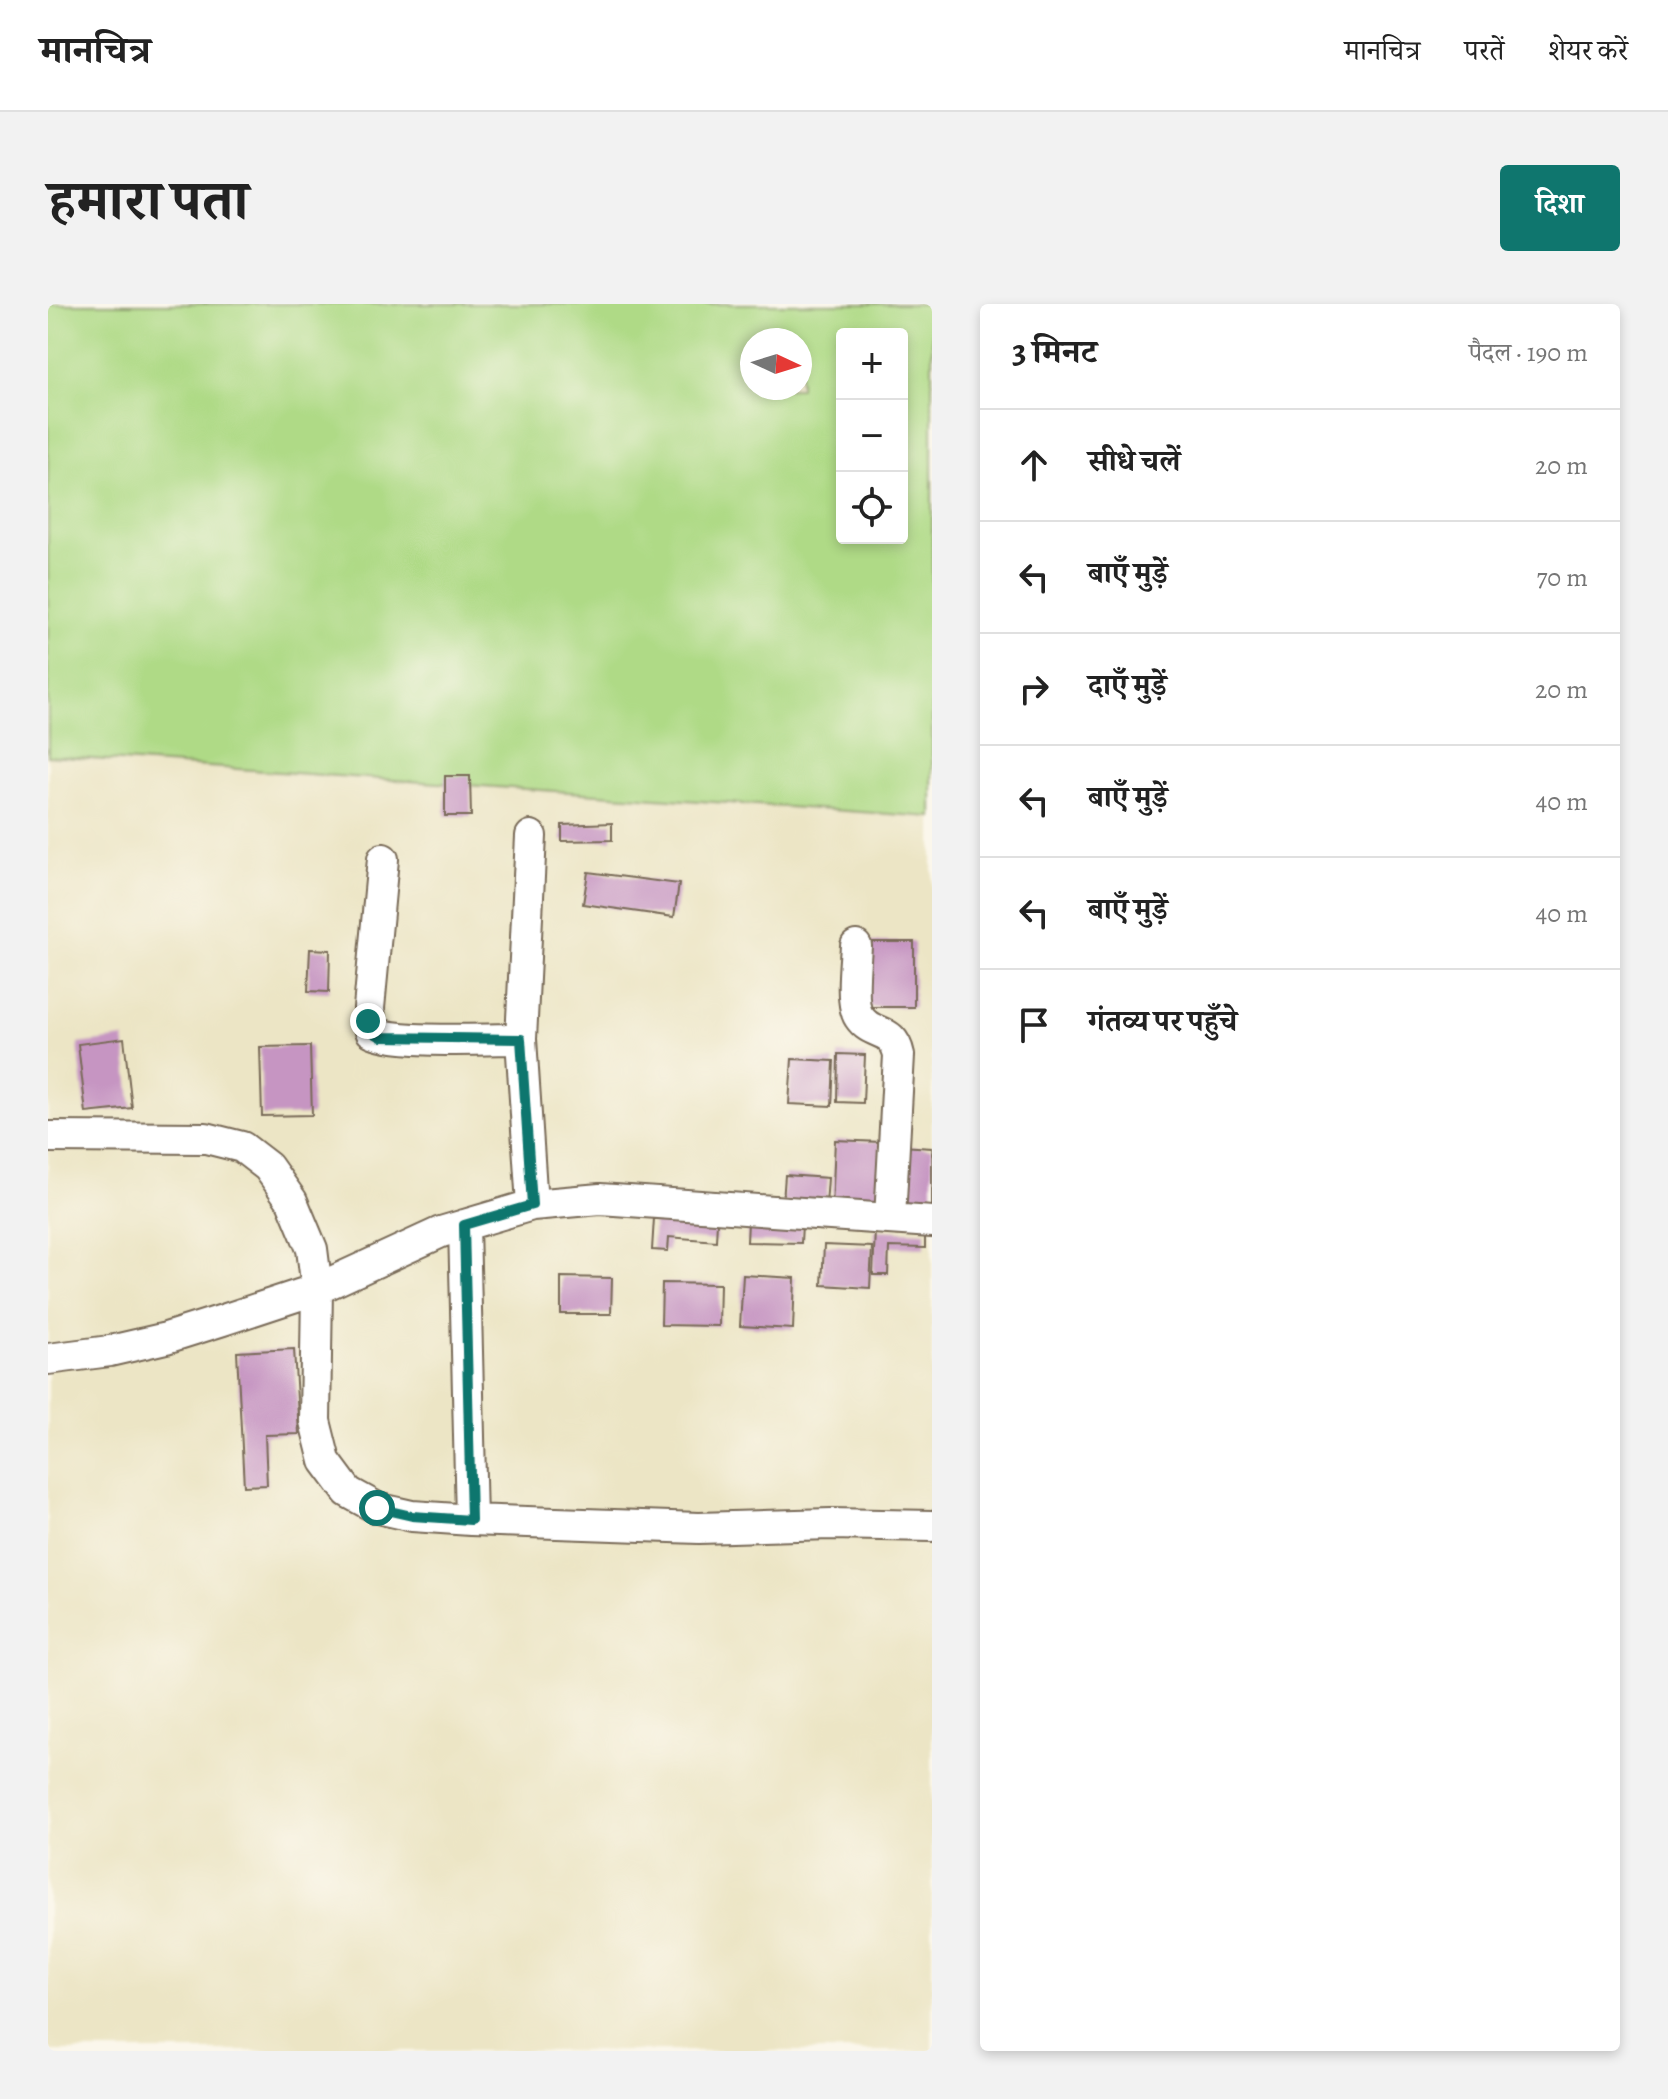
<!DOCTYPE html>
<html lang="hi">
<head>
<meta charset="utf-8">
<style>
  :root { --surface:#fff; --page:#f2f2f2; --text:#222; --muted:#767676; --line:#e0e0e0; --accent:#0f766e }
  body { margin:0; font-family:Alegreya,"Noto Serif Devanagari",serif; background:var(--page); color:var(--text) }
  .controls { position:absolute; right:24px; top:24px; display:grid; overflow:hidden; border-radius:8px; box-shadow:0 4px 12px #0003 }
  .controls button { width:72px; height:72px; display:grid; place-items:center; padding:0; border:0; border-bottom:2px solid var(--line); background:var(--surface); color:var(--text); font:40px sans-serif }
  .compass { position:absolute; left:692px; top:24px; width:72px; height:72px; border-radius:50%; background:var(--surface); box-shadow:0 4px 12px #0003; rotate:94deg }
  .stop { position:absolute; width:24px; height:24px; margin:-18px; border:6px solid #0f766e; border-radius:50%; background:#fff }
  .stop.end { background:#0f766e; border-color:#fff; box-shadow:0 2px 8px #0008 }
  .list { margin:0; padding:0; list-style:none }
  h2 { display:flex; justify-content:space-between; align-items:center; height:104px; margin:0; padding:0 32px; font-size:34px }
  h2 small { font-size:26px; font-weight:400; color:var(--muted) }
  .list li { display:grid; grid-template-columns:52px 1fr auto; gap:24px; align-items:center; box-sizing:border-box; height:112px; padding:0 32px; border-top:2px solid var(--line) }
  .list b { display:block; font-size:30px; white-space:nowrap }
  .list em { font-size:26px; font-style:normal; color:var(--muted) }
  .icon { flex:none; width:44px; height:44px; fill:none; stroke:currentColor; stroke-width:2; stroke-linecap:round; stroke-linejoin:round }
  .map { position:relative; flex:none; width:884px; height:1747px; overflow:hidden; border-radius:8px }
  header { display:flex; align-items:center; gap:48px; box-sizing:border-box; height:112px; padding:0 40px; background:var(--surface); border-bottom:2px solid var(--line) }
  header strong { font-size:38px }
  nav { display:flex; gap:44px; margin-inline-start:auto; font-size:28px }
  .intro { display:flex; align-items:center; justify-content:space-between; box-sizing:border-box; height:192px; padding:0 48px }
  h1 { margin:0; font-size:56px }
  .button { padding:20px 36px; border-radius:8px; background:var(--accent); color:#fff; font-size:28px; font-weight:700 }
  main { display:flex; gap:48px; padding:0 48px }
  aside { flex:1; background:var(--surface); border-radius:8px; box-shadow:0 4px 12px #0003 }
  .map>svg:first-child { display:block }
  .green { fill:#afda86; stroke:#758252; stroke-width:2; fill-rule:evenodd }
  .building { fill:#c695c2 }
  .lines { fill:none; stroke-linecap:round; stroke-linejoin:round }
  .minor-casing { stroke:#796b58; stroke-width:34 }
  .minor { stroke:#fff; stroke-width:30 }
  .route { stroke:#0f766e; stroke-width:10 }
</style>
</head>
<body>
<header>
<strong>मानचित्र</strong>
<nav><a>मानचित्र</a><a>परतें</a><a>शेयर करें</a></nav>
</header>
<div class="intro"><h1>हमारा पता</h1><a class="button">दिशा</a></div>
<main>
<div class="map">
<svg width="884" height="1747" viewBox="0 0 884 1747">
  <rect width="100%" height="100%" fill="#fbf7ec"/>
  <filter id="ink" filterUnits="userSpaceOnUse"><feTurbulence type="fractalNoise" baseFrequency=".0125" numOctaves="2"/><feDisplacementMap in="SourceGraphic" scale="16" xChannelSelector="R" yChannelSelector="G"/><feConvolveMatrix kernelMatrix="1 2 1 2 8 2 1 2 1" color-interpolation-filters="sRGB"/></filter>
  <filter id="wash" filterUnits="userSpaceOnUse"><feTurbulence type="fractalNoise" baseFrequency=".006" numOctaves="4" result="noise"/><feDisplacementMap in="SourceGraphic" scale="32" xChannelSelector="R" yChannelSelector="G"/><feGaussianBlur stdDeviation="1.8" result="paint"/><feColorMatrix in="noise" values="0 0 0 0 0 0 0 0 0 0 0 0 0 0 0 0 0 1.4 0 .05"/><feComposite in="paint" operator="in"/></filter>
  <g filter="url(#wash)">
    <rect width="100%" height="100%" fill="#ece5c5"/>
    <path class="green" d="M0,0H884V513L0,452ZM794,30H854V234H794ZM704,36H752V84H704Z"/>
    <g id="blocks">
      <path class="building" d="M397,472H422L423,512H397Z
        M564,519V536L514,537V521Z
        M540,568L631,580L626,613L535,600Z
        M812,638H866V703H812Z
        M262,645L282,646L281,688L260,687Z
        M76,734L84,804L38,809L30,740Z
        M262,742L264,811L214,812L212,743Z
        M790,750L817,751L815,799L789,798Z
        M744,755L786,757L784,802L741,800Z
        M787,836L833,838L830,908L784,906Z
        M853,842L884,844V907L848,905Z
        M737,871L780,874L778,901L735,898Z
        M606,914L669,918L668,937L621,933L620,947L604,946Z
        M700,918L754,920L753,939L699,938Z
        M827,926L877,928V944L841,943L840,971H825Z
        M776,941L824,943L822,984L774,981Z
        M695,971L747,974L745,1025L692,1022Z
        M513,973L564,974L563,1010H513Z
        M614,979L672,980L671,1022L613,1021Z
        M246,1045L251,1130L217,1131L219,1181L196,1182L189,1048Z"/>
    </g>
  </g>
  <g filter="url(#ink)">
    <use href="#blocks" fill-opacity="0" stroke="#796b58" stroke-width="2"/>
    <g class="lines">
      <g class="minor-casing">
        <path id="minor" d="M483,532L473,735L484,901
          M335,555L321,704L323,727C344,740 443,735 473,735
          M808,642C807,659 802,700 811,713C824,733 845,722 851,751L842,914
          M0,833L158,834L194,843L220,863L244,897L264,945L269,985L267,1117L277,1157L300,1188L329,1204L364,1212L423,1216L651,1224L783,1220L884,1222
          M416,921L423,1216
          M0,1055L62,1047L118,1034L175,1016L269,985L393,928L484,901L552,895L884,918"/>
      </g>
      <use href="#minor" class="minor"/>
    </g>
  </g>
  <g class="lines" filter="url(#ink)">
    <path class="route" d="M320,717L323,727L333,733L473,735L484,901L416,921L423,1216L364,1212L329,1204"/>
  </g>
</svg>
<div class="controls">
<button>+</button>
<button>−</button>
<button><svg class="icon" aria-label="locate" viewBox="0 0 24 24"><circle cx="12" cy="12" r="6"/><path d="M12 2v4M12 18v4M2 12h4M18 12h4"/></svg></button>
</div>
<svg class="compass" viewBox="-18 -18 36 36"><path d="M0-13l5 13h-10z" fill="#e53935"/><path d="M0 13l5-13h-10z" fill="#767676"/></svg>
<div class="stop" style="left:329px;top:1204px"></div>
<div class="stop end" style="left:320px;top:717px"></div>
</div>
<aside>
<h2>3 मिनट<small>पैदल · 190 m</small></h2>
<ul class="list">
<li><svg class="icon" aria-label="ahead" viewBox="0 0 24 24"><path d="M12 20V5M6 11l6-6 6 6"/></svg><div><b>सीधे चलें</b></div><em>20 m</em></li>
<li><svg class="icon" aria-label="left" viewBox="0 0 24 24"><path d="M17 20v-9H6M10 6l-5 5 5 5"/></svg><div><b>बाएँ मुड़ें</b></div><em>70 m</em></li>
<li><svg class="icon" aria-label="right" viewBox="0 0 24 24"><path d="M7 20v-9h11M14 6l5 5-5 5"/></svg><div><b>दाएँ मुड़ें</b></div><em>20 m</em></li>
<li><svg class="icon" aria-label="left" viewBox="0 0 24 24"><path d="M17 20v-9H6M10 6l-5 5 5 5"/></svg><div><b>बाएँ मुड़ें</b></div><em>40 m</em></li>
<li><svg class="icon" aria-label="left" viewBox="0 0 24 24"><path d="M17 20v-9H6M10 6l-5 5 5 5"/></svg><div><b>बाएँ मुड़ें</b></div><em>40 m</em></li>
<li><svg class="icon" aria-label="arrive" viewBox="0 0 24 24"><path d="M6 21V4h12l-3 4 3 4H6"/></svg><div><b>गंतव्य पर पहुँचे</b></div></li>
</ul>
</aside>
</main>
</body>
</html>
